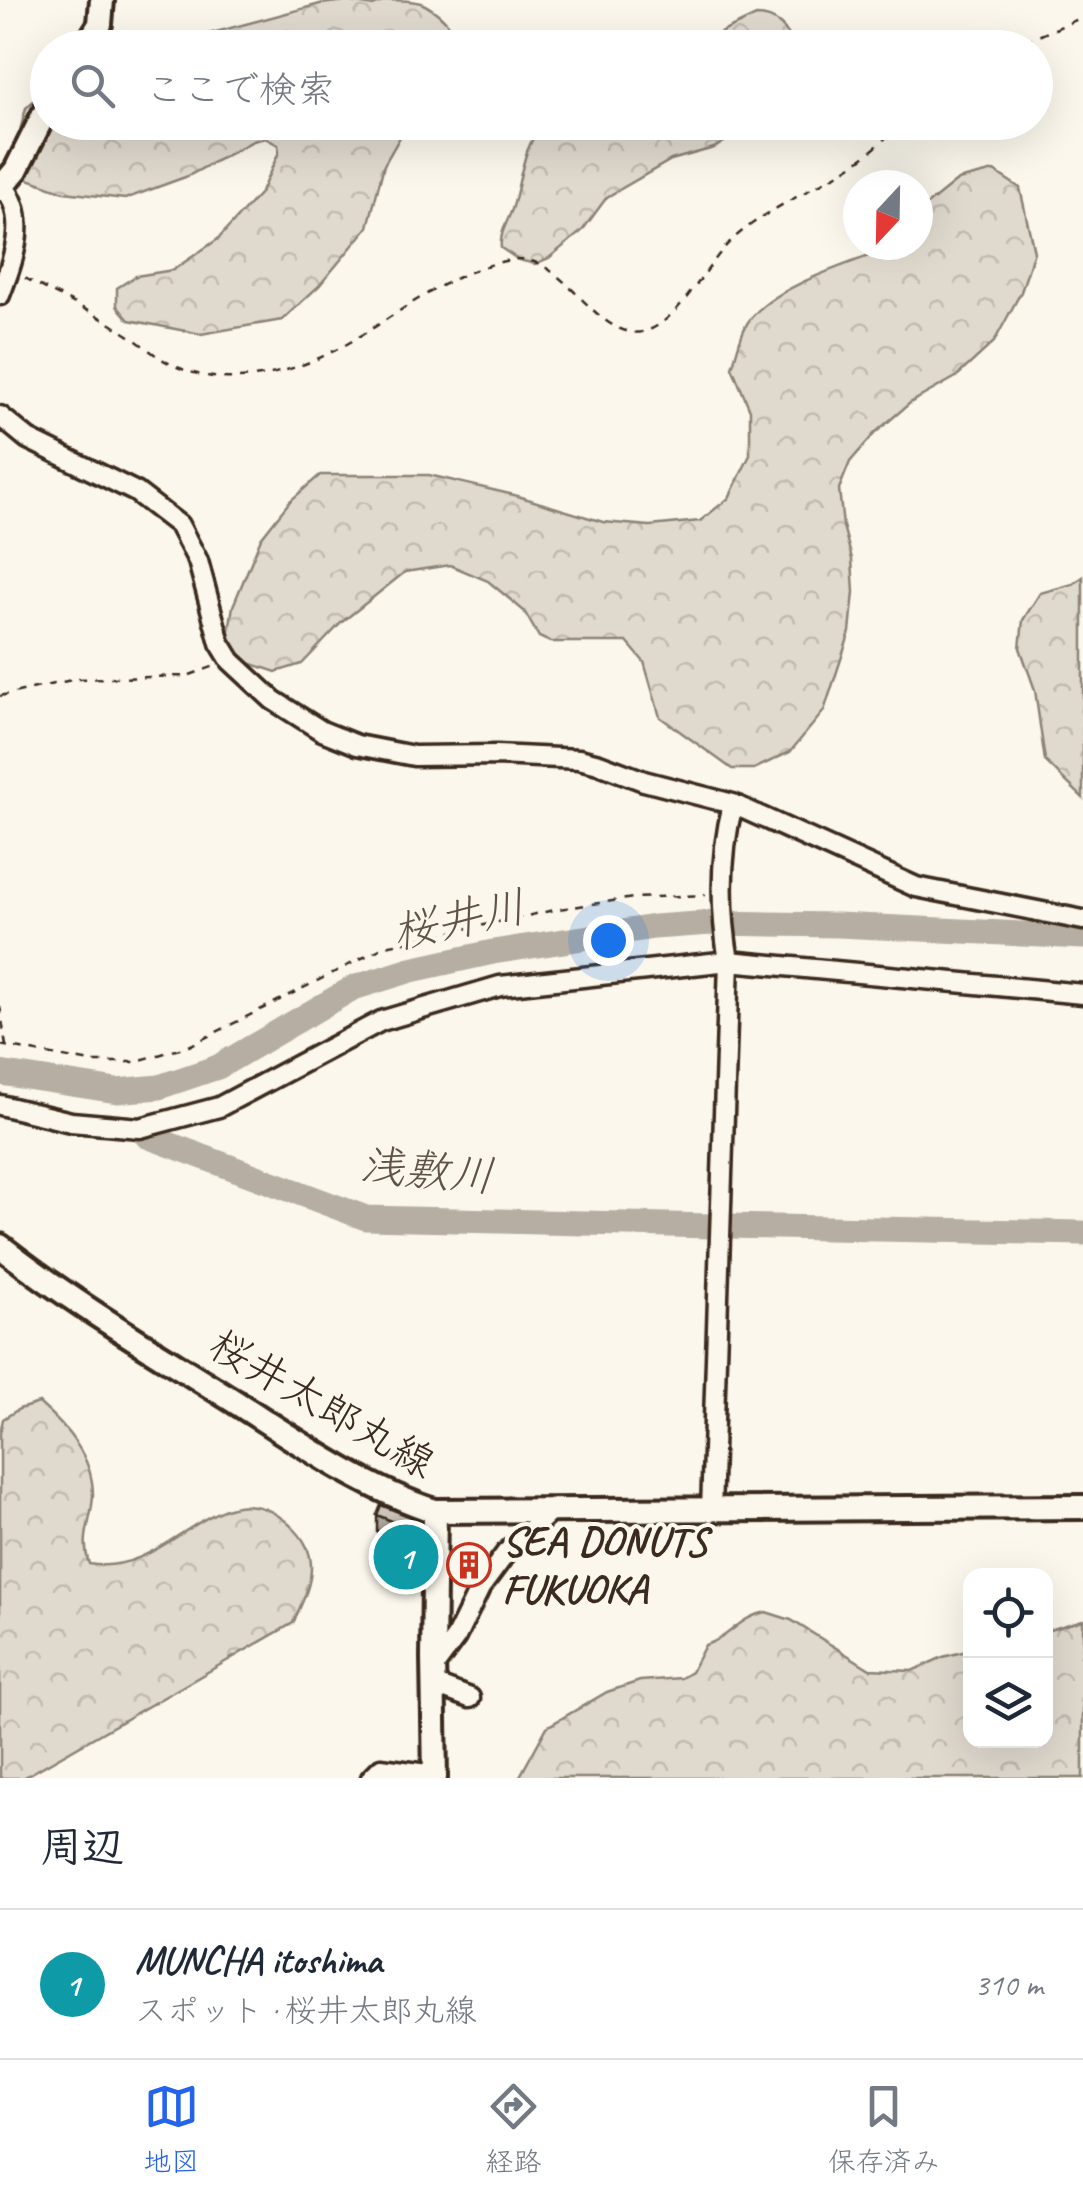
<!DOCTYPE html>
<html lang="ja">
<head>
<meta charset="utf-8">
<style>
  :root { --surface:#fff; --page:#f6f6f7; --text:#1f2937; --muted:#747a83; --line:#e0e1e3; --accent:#2563eb }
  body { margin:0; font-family:Caveat,"Klee One",sans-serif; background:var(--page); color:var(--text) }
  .controls { position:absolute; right:30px; bottom:30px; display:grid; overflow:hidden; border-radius:20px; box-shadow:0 10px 40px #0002 }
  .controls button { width:90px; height:90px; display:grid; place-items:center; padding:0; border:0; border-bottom:2px solid var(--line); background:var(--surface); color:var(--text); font:50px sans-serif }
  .compass { position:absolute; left:843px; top:170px; width:90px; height:90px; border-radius:50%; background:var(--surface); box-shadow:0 10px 40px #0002; rotate:202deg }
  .you { position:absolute; left:608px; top:940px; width:35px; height:35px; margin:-25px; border:8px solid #fff; border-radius:50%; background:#1a73e8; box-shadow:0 0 0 15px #1a73e833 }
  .badge { display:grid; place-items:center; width:65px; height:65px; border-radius:50%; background:var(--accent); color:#fff; font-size:32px; font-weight:700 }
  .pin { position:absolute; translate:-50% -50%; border:5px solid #fff; box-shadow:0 2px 10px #0006 }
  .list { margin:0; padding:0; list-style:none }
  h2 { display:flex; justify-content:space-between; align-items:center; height:130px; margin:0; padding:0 40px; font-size:42px }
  h2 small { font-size:32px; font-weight:400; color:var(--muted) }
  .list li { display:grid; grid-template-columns:65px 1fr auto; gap:30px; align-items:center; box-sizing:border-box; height:150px; padding:0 40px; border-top:2px solid var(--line) }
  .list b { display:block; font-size:38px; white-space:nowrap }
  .list p { margin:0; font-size:32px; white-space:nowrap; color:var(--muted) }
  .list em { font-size:32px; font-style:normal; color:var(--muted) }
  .icon { flex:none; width:55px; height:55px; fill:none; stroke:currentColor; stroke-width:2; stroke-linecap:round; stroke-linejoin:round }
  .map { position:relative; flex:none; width:1083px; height:1778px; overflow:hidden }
  .search { position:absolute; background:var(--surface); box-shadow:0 10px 40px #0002; left:30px; right:30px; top:30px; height:110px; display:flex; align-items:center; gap:25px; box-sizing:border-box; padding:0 35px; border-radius:55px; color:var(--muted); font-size:38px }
  .sheet { height:280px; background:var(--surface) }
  nav { display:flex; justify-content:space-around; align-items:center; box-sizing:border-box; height:140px; border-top:2px solid var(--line); background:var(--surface); font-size:28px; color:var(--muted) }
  nav a { display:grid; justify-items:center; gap:5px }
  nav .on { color:var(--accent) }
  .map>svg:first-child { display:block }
  .forest { fill:url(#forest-crowns); stroke:#8d8276; stroke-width:2.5 }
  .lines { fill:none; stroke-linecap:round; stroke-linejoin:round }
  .river { stroke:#b6aea2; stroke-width:25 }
  .street-casing { stroke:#3b2a1e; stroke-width:25 }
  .secondary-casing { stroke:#3b2a1e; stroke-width:30 }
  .path { stroke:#3b2a1e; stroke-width:2.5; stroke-dasharray:8 8; stroke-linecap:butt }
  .street { stroke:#fbf7ec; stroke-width:18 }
  .secondary { stroke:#fbf7ec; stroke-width:22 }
  .wall { fill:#afa99f; stroke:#3b2a1e; stroke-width:2.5 }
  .building { fill:#ccc4b9; stroke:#3b2a1e; stroke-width:2.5 }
  .labels { text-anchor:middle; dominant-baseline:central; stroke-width:8; stroke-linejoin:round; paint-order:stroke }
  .street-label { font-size:42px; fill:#3b2a1e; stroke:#fbf7ec }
  .poi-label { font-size:42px; font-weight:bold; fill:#3b2a1e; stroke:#fbf7ec; text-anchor:start }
  .water-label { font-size:45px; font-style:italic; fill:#605246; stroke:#fbf7ec }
</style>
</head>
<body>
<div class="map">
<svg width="1083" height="1778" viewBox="0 0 1083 1778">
  <defs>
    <pattern id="forest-crowns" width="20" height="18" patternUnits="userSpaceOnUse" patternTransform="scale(2.5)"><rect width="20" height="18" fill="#dfd9ce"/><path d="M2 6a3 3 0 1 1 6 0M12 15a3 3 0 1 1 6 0" fill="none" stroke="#c0bab0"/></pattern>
  </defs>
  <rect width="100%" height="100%" fill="#fbf7ec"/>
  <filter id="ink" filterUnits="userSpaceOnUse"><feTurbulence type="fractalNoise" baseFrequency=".01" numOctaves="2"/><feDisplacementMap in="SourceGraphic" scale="20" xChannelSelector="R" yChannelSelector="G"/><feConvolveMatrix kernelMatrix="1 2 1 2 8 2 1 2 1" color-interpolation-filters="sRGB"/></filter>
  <g filter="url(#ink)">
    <path class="forest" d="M387,0C398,0 411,0 421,3C437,10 459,31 460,47H160L320,4L347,1L373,6Z
      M756,16C778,16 786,29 796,47H697L709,38Z
      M47,88L48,122L408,123L384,165L368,227L319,286L282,320L201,334L129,320L117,306V288L136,276L173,270L218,239L261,192L279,152L278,145L265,138L253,141L188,176L125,199L64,192L28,179L19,165L17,142L26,108Z
      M545,122H755V123L714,148L671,160L607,197L582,231L549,258L535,264L519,260L501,248C499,231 510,219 514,203C522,174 523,145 545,122Z
      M994,171L1020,188L1034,252L1021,292L994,342L956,377L910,403L875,433L850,462L839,489L843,526L852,559L854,592L850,632L824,711L790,752L754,769H732L660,717L644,662L627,642H550L539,637L524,611L488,581L450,565L405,572L342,622L302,664L276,672L234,658L227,642L233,606L261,538L290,501L320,475H429L514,495L603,522L650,526L700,521L729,498L750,455V410L732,367C737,354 740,334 748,322C771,288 842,266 880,252L886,245H918V212L958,180Z
      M1083,577V798L1045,761L1035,690L1020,648L1023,620L1040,593L1073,584Z
      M39,1403C66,1427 93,1456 93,1495C92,1523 80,1535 89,1564C174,1579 222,1453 296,1531C324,1561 307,1592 293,1623L23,1778H0V1433L3,1419L19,1409Z
      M766,1612L791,1620L870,1669L912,1671L943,1657L970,1650V1740H1046V1631L1083,1620V1778H519L547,1727L607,1692L640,1681L681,1678L691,1672L705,1645C733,1636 737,1618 766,1612Z"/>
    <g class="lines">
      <path class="river" d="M0,1073L117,1091L159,1087L218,1067L353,988L411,970L493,952L654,927L711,923L838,925L1083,937
        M147,1136L366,1218L712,1226
        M726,1226L1083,1233"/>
      <g class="street-casing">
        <path id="street" d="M0,295C13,261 30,217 3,186
          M0,416L28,439L136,492L179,525L198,561L220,643L231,661L273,700L322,731L357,745L414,756L497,755L579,759L599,764L644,781L733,804L916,887L1083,920
          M0,1105L71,1122L140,1128L219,1107L381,1021L500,986L729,961L1083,994
          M711,1512L729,961C720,909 720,855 733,804
          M433,1668L456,1637L480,1588L506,1553L551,1511
          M433,1684L470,1698
          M371,1778L381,1768L435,1775"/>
      </g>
      <g class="secondary-casing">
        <path id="secondary" d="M85,48L100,24L102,0
          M0,189L16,170L48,106
          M0,1246C73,1303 151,1349 229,1398C294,1439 361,1487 435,1511L1083,1507
          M435,1778L433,1658L435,1511"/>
      </g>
      <path class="path" d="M1010,48L1083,17
        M25,278C58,296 94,312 125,333C140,342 153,355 169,363C231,396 307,370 362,335C408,306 456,270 510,260C558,250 587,324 630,332C671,340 705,264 732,240C782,194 858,178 899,122
        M0,696L76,679L187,676L215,666
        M0,1006L6,1046
        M0,1045L90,1062H133L187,1047L386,946L559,909L633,898L706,895"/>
      <use href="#street" class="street"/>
      <use href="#secondary" class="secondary"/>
    </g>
    <path class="wall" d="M377,1515L411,1517L417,1557V1574H400L394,1539L377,1532Z"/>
    <path class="building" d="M381,1505L411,1517L417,1557H400L394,1522L377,1515Z"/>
  </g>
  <defs>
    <g id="building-ring" transform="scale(2.25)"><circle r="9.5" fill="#fbf7ec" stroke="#c8321e" stroke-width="1.5"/><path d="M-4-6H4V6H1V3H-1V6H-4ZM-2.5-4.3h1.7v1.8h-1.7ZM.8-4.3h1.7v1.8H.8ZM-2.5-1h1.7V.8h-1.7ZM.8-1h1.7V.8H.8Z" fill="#c8321e"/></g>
  </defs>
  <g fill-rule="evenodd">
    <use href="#building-ring" x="469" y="1565"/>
  </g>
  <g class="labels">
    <g class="street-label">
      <text transform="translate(322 1404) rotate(30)">桜井太郎丸線</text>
    </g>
    <g class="poi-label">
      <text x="502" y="1541">SEA DONUTS<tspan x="502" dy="48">FUKUOKA</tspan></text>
    </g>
    <g class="water-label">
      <text transform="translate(459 920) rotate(-12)">桜井川</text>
      <text transform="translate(427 1171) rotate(5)">浅敷川</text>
    </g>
  </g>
</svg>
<div class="controls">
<button><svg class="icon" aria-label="locate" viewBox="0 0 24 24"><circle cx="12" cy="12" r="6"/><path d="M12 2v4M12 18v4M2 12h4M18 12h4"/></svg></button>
<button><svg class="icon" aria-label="layers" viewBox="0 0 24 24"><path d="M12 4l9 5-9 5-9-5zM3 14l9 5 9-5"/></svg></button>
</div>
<svg class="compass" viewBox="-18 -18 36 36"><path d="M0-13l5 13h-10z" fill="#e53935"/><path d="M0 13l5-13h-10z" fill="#747a83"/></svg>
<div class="you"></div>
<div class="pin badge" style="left:406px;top:1557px;background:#0f9aa8">1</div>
<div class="search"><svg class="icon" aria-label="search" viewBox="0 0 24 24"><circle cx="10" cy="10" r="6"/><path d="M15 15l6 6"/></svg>ここで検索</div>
</div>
<section class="sheet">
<h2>周辺<small></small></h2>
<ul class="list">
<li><span class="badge" style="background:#0f9aa8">1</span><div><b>MUNCHA itoshima</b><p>スポット · 桜井太郎丸線</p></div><em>310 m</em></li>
</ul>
</section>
<nav>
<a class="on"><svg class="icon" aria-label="map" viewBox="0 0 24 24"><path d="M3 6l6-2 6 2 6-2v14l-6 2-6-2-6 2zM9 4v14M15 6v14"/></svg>地図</a>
<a><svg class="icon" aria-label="directions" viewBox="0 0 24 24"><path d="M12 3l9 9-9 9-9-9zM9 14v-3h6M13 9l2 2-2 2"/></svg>経路</a>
<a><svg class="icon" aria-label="saved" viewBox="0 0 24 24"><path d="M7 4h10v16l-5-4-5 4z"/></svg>保存済み</a>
</nav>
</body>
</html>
